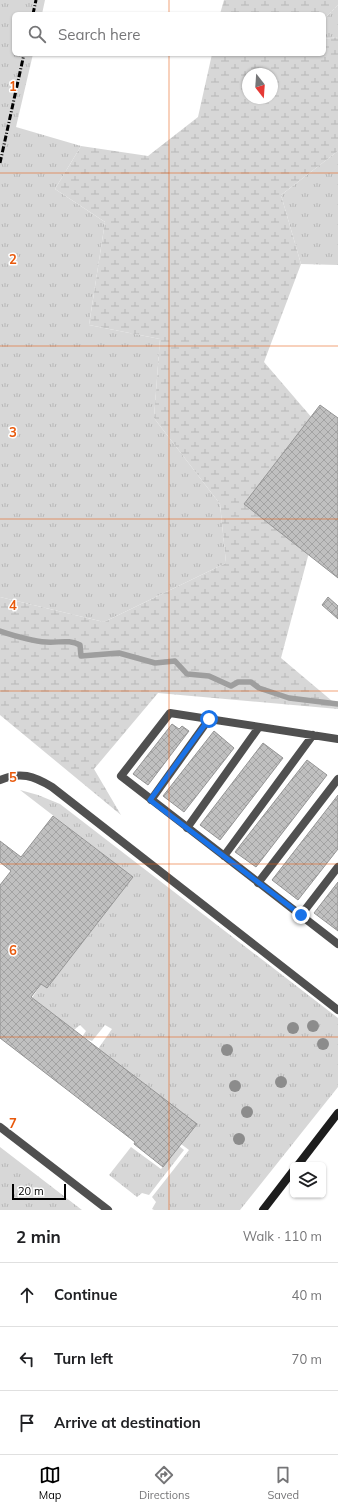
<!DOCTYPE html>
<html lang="en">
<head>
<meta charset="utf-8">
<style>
  :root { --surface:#fff; --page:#f2f2f2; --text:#202124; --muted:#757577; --line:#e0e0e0; --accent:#000 }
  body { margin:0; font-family:Mulish,sans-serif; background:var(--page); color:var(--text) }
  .controls { position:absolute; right:12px; bottom:12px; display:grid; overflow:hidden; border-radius:6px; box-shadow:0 1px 3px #0004 }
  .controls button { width:36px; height:36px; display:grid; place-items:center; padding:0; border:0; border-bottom:1px solid var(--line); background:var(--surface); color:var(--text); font:20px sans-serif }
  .compass { position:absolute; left:242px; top:68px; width:36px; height:36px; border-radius:50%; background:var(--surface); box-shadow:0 1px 3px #0004; rotate:163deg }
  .scale { position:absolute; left:12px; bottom:10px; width:54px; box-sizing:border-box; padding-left:4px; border:2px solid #000; border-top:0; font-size:11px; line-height:14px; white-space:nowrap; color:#000; -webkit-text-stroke:3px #fff; paint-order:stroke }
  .stop { position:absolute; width:12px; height:12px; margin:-9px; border:3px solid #1a73e8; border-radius:50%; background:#fff }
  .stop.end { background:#1a73e8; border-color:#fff; box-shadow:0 1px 4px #0008 }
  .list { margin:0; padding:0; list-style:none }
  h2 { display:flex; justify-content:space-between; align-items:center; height:52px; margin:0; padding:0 16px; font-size:17px }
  h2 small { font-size:13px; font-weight:400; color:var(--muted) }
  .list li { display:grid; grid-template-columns:26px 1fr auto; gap:12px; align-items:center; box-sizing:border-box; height:64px; padding:0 16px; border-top:1px solid var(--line) }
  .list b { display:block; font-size:15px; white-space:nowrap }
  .list em { font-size:13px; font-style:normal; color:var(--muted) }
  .icon { flex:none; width:22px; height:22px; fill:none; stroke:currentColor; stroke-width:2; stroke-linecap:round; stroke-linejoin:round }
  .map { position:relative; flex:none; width:338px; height:1210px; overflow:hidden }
  .search { position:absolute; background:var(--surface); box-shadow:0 1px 3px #0004; left:12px; right:12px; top:12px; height:44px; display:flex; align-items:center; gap:10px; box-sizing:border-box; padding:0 14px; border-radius:6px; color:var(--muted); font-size:15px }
  .sheet { height:244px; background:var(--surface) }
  nav { display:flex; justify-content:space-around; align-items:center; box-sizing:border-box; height:56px; border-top:1px solid var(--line); background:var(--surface); font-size:11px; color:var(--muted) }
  nav a { display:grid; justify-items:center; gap:2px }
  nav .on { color:var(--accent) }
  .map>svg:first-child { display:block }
  .grass { fill:url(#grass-tufts) }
  .wetland { fill:url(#wetland-marsh); fill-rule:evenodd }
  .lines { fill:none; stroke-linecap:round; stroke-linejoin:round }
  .stream { stroke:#9e9e9e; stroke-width:5.5 }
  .building { fill:url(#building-cross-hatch); stroke:#949494 }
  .lane { stroke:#505050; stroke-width:8 }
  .secondary { stroke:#1d1d1d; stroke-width:8 }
  .rail { stroke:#000; stroke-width:3; stroke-dasharray:6 2 1 2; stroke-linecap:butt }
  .tree { fill:#8c8c8c }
  .route { stroke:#1a73e8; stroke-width:5 }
  .grid { fill:none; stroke:#e8590c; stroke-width:1; stroke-opacity:0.55 }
  .grid-label { font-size:13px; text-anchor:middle; font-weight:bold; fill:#e8590c; stroke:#fff; stroke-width:3; stroke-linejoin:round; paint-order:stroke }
</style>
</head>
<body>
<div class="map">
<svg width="338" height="1210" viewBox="0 0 338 1210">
  <defs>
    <pattern id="grass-tufts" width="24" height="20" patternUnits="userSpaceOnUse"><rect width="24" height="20" fill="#d7d7d7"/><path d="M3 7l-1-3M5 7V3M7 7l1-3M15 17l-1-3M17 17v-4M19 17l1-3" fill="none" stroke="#b7b7b7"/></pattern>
    <pattern id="wetland-marsh" width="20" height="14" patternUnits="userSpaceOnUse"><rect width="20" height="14" fill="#d7d7d7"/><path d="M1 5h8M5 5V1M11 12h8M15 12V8" fill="none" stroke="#b7b7b7"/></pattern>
    <pattern id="building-cross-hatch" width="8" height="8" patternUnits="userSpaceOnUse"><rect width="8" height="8" fill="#c0c0c0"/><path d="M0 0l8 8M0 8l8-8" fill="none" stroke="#a3a3a3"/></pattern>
  </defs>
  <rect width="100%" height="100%" fill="#fff"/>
  <path class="grass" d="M0,0H45L42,14H14V54H33L16,127L81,146L55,189L105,222L89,325L160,339L154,418L220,504L226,563L104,622L0,597Z
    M338,5V37L324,39V19Z
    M338,151V265L301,264L281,195Z
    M20,790L38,795L60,804L338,1018V1087L240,1210H154L152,1209L156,1202L152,1197L189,1150L181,1144L196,1124L98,1049L112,1029L105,1025L92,1041L82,1037L86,1031L80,1025L74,1030L32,998L41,984L47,988L133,877Z
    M179,1146L184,1150L149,1195L142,1193L137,1197L109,1175L131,1147L161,1169Z
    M0,1147L82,1210H0Z"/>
  <path class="wetland" d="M224,0H338V5L324,19V14H220Z
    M338,37V151L281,195L301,264L264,362L337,447L281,658L338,706V709L158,693L94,769L121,815L0,715V597L104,622L226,563L220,504L154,418L160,339L89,325L105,222L55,189L81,146L148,156L198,117L212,54H324V39ZM248,74H272V98H248Z"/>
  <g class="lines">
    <path class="stream" d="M0,631C15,636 31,641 46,642C59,643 69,639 80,645L81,656L119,653L155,663L175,661L187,674L209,676L231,686L238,682H251L259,688L289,698L338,704"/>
  </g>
  <path class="building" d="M320,405L338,418V578L244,504Z
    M328,597L338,606V619L322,605Z
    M172,724L179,729L182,726L189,731L148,785L133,774Z
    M214,731L234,748L184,812L163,796Z
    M263,743L283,758L220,840L200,825Z
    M307,760L327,775L256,867L235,852Z
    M338,795V849L298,900L272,880Z
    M53,816L133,877L47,988L41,984L31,997L197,1124L163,1167L134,1144L135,1142L0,1038V885L11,871L0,862V841L21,857Z
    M338,882V931L314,913Z"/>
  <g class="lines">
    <path class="lane" d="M338,739L170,713L121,776L338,944
      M0,780C20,771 34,776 52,787L338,1010
      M151,800L209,719
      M187,828L259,727
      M224,856L313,735
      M258,883L338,779
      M301,915L338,867
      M0,1127L108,1210"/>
    <path class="secondary" d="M298,1165L338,1113
      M263,1210L293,1171"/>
    <path class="rail" d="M33,14L36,0
      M0,163L24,54"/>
  </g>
  <g class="tree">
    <circle cx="313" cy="1026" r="6"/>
    <circle cx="293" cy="1028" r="6"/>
    <circle cx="323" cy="1044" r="6"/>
    <circle cx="227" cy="1050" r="6"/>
    <circle cx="281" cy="1082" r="6"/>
    <circle cx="235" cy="1086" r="6"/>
    <circle cx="247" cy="1112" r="6"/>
    <circle cx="239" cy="1139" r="6"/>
  </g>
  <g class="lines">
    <path class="route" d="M209,719L150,800L301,915"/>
  </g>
  <path class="grid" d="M169,0V14M169,54V1210M0,173H338M0,346H338M0,519H338M0,691H338M0,864H338M0,1037H338"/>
  <g class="grid-label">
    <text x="13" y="91">1</text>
    <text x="13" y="264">2</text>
    <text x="13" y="437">3</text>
    <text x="13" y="610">4</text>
    <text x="13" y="782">5</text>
    <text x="13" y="955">6</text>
    <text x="13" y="1128">7</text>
  </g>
</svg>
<div class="controls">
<button><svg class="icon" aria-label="layers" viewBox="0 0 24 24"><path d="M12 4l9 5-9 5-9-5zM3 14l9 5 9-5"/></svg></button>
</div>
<svg class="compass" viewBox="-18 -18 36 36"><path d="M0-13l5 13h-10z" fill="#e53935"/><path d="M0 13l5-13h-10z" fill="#757577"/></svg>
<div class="scale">20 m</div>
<div class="stop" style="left:209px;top:719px"></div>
<div class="stop end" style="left:301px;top:915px"></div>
<div class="search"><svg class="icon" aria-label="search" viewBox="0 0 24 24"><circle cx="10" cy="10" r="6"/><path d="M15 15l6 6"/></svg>Search here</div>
</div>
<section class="sheet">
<h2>2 min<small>Walk · 110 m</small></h2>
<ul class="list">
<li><svg class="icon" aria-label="ahead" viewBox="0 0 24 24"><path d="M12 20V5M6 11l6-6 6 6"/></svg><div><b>Continue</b></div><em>40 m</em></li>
<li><svg class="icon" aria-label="left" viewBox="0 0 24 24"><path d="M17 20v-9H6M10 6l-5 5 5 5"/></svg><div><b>Turn left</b></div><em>70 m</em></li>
<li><svg class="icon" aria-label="arrive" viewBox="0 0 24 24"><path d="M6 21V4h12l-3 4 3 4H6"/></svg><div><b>Arrive at destination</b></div></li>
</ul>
</section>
<nav>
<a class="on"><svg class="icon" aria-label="map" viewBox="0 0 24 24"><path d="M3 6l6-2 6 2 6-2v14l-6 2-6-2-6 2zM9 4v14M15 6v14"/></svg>Map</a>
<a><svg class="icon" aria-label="directions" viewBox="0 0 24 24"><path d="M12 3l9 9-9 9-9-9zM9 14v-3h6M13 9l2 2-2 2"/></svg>Directions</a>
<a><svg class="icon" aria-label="saved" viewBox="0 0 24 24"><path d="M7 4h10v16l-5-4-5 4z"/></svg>Saved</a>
</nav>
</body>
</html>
